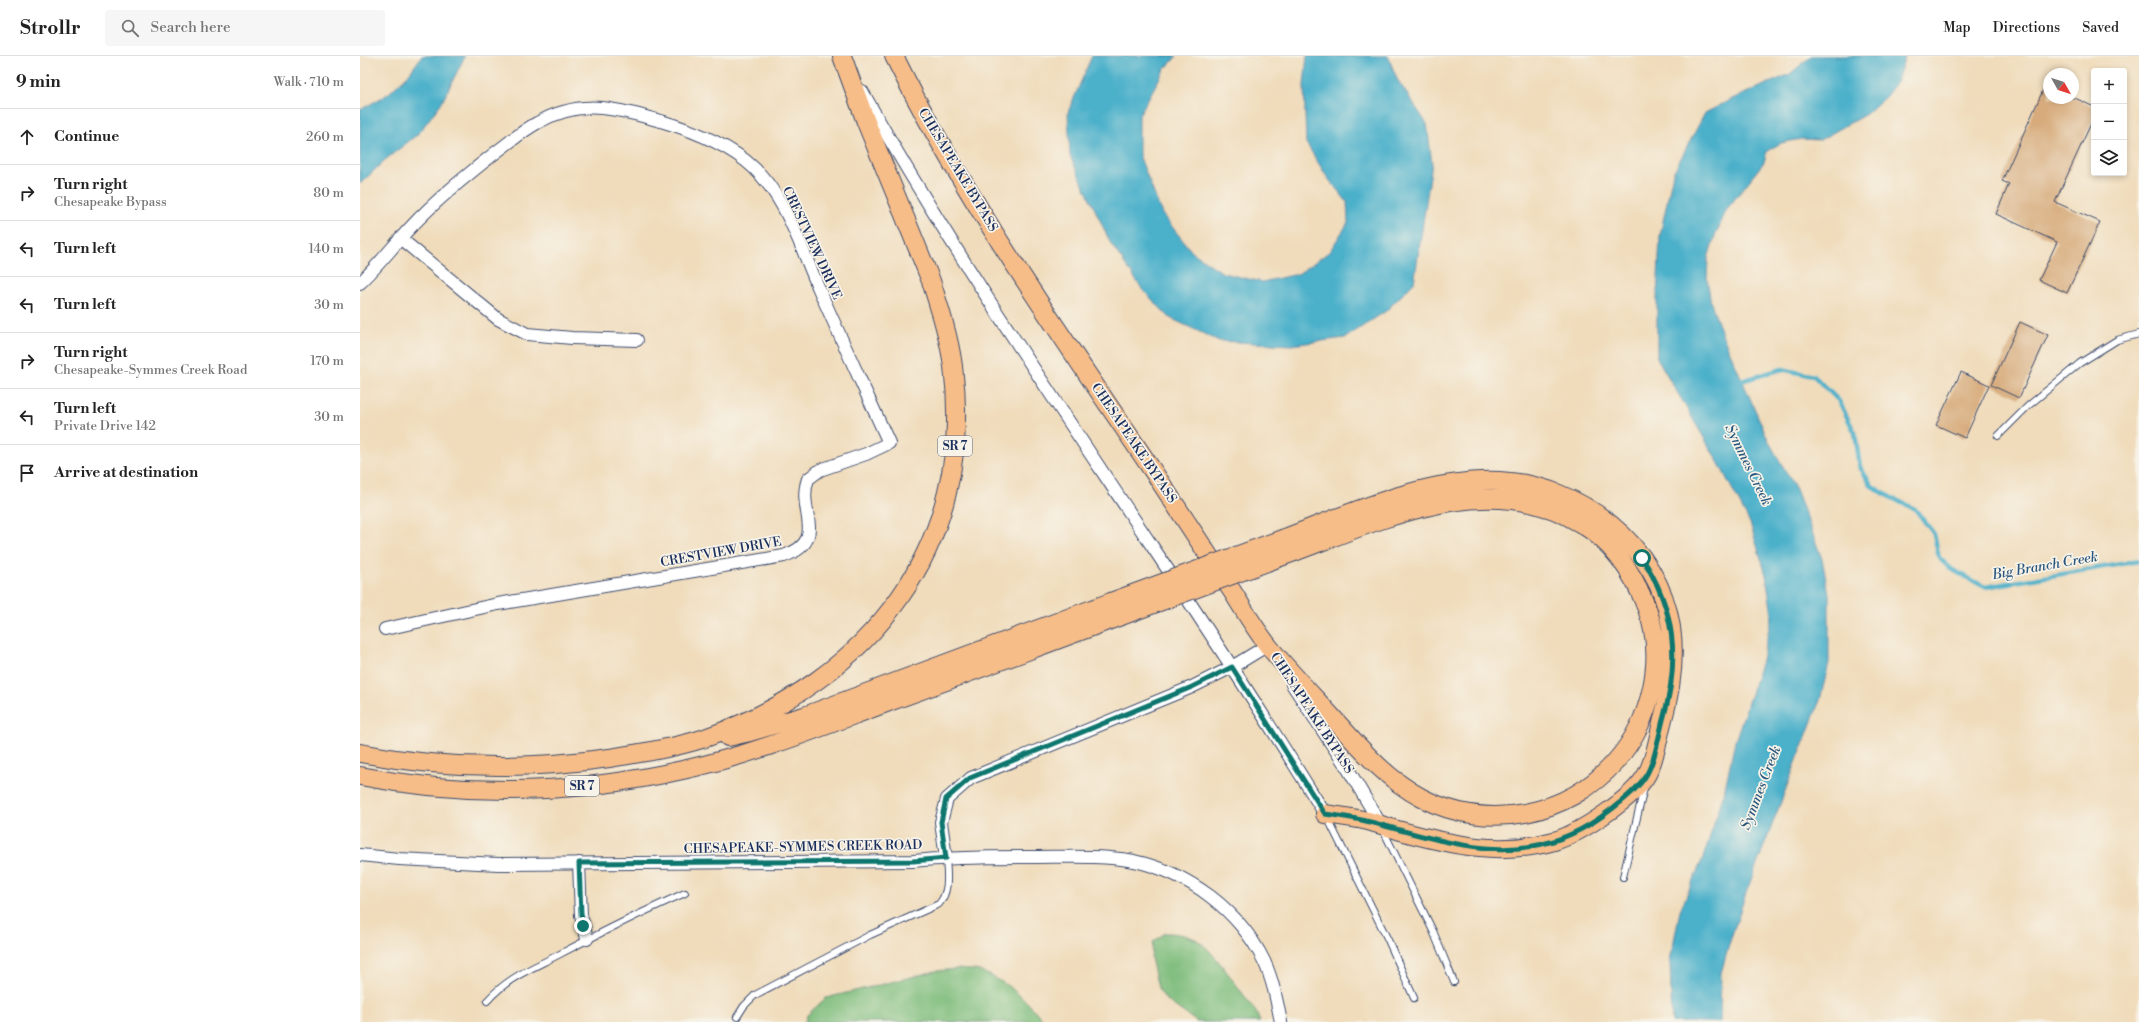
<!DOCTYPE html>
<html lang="en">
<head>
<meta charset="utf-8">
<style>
  :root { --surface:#fff; --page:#f6f6f6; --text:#222; --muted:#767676; --line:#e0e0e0 }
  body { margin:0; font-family:"Libre Bodoni",serif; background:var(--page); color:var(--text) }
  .controls { position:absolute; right:12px; top:12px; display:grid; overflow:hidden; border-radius:4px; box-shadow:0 2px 6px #0003 }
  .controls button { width:36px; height:36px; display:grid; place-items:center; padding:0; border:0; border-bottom:1px solid var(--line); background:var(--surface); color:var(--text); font:20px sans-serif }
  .compass { position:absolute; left:1683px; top:12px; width:36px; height:36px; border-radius:50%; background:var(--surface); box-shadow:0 2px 6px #0003; rotate:129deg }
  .stop { position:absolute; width:12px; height:12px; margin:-9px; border:3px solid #0f766e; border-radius:50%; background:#fff }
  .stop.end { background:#0f766e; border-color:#fff; box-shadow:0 1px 4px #0008 }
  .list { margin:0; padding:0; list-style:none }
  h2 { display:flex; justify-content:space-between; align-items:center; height:52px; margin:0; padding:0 16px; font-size:17px }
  h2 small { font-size:13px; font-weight:400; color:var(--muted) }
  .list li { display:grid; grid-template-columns:26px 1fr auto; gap:12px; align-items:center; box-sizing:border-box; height:56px; padding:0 16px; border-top:1px solid var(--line) }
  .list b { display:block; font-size:15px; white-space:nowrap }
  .list p { margin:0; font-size:13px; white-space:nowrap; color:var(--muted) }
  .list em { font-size:13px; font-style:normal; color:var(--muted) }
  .icon { flex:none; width:22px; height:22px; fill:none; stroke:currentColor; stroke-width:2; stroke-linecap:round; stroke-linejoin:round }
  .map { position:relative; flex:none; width:1779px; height:966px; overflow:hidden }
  header { display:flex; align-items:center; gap:24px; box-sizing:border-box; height:56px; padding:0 20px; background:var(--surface); border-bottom:1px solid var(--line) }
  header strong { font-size:19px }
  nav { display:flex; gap:22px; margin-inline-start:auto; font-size:14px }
  .search { width:280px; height:36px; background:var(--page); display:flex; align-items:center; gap:10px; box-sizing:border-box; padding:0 14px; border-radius:4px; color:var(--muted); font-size:15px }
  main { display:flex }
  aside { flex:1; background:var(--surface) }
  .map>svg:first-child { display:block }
  .forest { fill:#7fbd7d; stroke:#4d766e }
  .water { fill:#4bb0ca; stroke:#337094 }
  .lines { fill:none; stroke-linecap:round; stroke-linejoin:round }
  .stream { stroke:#4bb0ca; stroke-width:4.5 }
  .building { fill:#d7ab7c }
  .service-casing { stroke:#3b496c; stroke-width:8 }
  .minor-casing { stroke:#3b496c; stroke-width:14 }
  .primary-casing { stroke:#3b496c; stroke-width:20 }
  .service { stroke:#fff; stroke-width:6 }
  .minor { stroke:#fff; stroke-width:12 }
  .primary { stroke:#f7bd88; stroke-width:18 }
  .primary-bridge-casing { stroke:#3b496c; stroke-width:20; stroke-linecap:butt }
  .primary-bridge { stroke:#f7bd88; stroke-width:18 }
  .route { stroke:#0f766e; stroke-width:5 }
  .labels { text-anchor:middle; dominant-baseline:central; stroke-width:3.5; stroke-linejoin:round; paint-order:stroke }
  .shield { fill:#f7f3e8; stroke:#5d6a87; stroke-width:1 }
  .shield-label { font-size:12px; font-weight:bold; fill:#1b2f5e }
  .street-label { font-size:13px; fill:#1b2f5e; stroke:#f7f3e8 }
  .water-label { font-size:14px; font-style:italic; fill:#29567e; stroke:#f7f3e8 }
</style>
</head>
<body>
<header>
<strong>Strollr</strong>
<div class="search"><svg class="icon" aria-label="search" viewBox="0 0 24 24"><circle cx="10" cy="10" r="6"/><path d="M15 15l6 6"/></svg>Search here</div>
<nav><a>Map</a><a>Directions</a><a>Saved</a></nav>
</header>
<main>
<aside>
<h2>9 min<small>Walk · 710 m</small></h2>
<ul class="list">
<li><svg class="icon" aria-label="ahead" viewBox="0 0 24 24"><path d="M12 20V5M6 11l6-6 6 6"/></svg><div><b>Continue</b></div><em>260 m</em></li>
<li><svg class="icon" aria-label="right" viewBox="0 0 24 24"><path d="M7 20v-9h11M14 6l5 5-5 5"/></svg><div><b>Turn right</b><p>Chesapeake Bypass</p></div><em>80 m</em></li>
<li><svg class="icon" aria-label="left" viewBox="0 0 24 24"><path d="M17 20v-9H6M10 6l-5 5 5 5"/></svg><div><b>Turn left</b></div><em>140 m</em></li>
<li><svg class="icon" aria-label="left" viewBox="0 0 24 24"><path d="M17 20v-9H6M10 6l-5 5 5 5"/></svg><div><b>Turn left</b></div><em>30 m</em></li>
<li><svg class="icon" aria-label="right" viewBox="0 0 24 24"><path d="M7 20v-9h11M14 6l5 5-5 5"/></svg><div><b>Turn right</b><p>Chesapeake-Symmes Creek Road</p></div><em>170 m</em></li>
<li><svg class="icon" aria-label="left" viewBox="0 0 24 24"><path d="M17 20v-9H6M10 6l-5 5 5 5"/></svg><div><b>Turn left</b><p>Private Drive 142</p></div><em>30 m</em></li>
<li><svg class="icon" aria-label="arrive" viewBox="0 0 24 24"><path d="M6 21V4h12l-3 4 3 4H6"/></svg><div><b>Arrive at destination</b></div></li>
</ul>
</aside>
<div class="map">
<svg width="1779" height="966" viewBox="0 0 1779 966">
  <rect width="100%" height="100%" fill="#f7f3e8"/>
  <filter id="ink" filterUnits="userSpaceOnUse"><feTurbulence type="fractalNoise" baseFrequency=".025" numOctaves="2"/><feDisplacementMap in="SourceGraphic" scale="8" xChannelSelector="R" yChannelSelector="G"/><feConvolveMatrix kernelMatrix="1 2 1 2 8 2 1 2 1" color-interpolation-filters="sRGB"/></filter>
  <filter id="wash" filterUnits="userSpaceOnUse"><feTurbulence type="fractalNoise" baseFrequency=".012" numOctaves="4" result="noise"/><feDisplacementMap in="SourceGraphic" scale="16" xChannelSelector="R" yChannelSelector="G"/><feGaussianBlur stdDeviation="0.9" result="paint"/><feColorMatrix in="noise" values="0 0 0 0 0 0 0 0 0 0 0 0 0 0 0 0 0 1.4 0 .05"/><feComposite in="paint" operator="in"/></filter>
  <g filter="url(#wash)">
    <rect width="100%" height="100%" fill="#f0dcbb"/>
    <path class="forest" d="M805,877C816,877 825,878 835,883C852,891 883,939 896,956L900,966H837L806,944L798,932L791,902L793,886Z
      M597,913C605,914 615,913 622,916C646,925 669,945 684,966H445L447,959L466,942L576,915Z"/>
    <path class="water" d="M62,0H105L82,46L58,78L25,104L0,128V54L28,38L48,19Z
      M732,0H817L804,14L779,59V99L802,158L832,196L863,217L902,226L938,218L969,196L988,167L987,146L967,121L946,87L944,29L947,0H1028L1037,23L1067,68L1072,107L1054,227L1026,255L985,282L931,289L859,285L810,262L783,234L751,188L710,100L708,56Z
      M1451,0H1545L1537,25L1526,40L1506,58L1460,84L1441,83L1421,87L1407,95L1404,106L1367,153L1355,180L1348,202L1347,222L1351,247L1362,278L1410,388L1436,433L1462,503L1469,538V607L1460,644L1386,837L1371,882L1361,917L1360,966H1312L1310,905L1320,854L1343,802L1364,737L1375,685L1401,608L1412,559L1406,519L1390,467L1357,404L1297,302V243L1300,180L1313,117L1345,57L1372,43L1430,18Z"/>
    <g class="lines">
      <path class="stream" d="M1378,326L1422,313L1454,320L1479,345L1495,377L1500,411L1512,430L1530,441L1555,453L1574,478L1579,502L1591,513L1625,531L1779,505"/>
    </g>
    <g id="blocks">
      <path class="building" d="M1689,21V42H1715L1734,51V61L1695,146L1740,166L1707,237L1679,224L1697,186L1636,158L1649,128L1642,125Z
        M1660,266L1688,279L1659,342L1631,329Z
        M1601,316L1629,329L1605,382L1576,369Z"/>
    </g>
  </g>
  <g filter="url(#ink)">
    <use href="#blocks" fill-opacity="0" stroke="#3b496c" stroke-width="1"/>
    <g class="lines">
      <g class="service-casing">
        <path id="service" d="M1638,380L1668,350L1720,307L1757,284L1779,278
          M967,761L1028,884L1054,942
          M1023,774L1073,875L1094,926
          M1263,821L1284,732
          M127,945C148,921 171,913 198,899C240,877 282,856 325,837
          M377,961L384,950L395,939L510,879L579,848C590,835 587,818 586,802"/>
      </g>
      <g class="minor-casing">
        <path id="minor" d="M502,35C590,192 692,340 792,490C851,578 909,667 965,758
          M40,182L138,263L167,278L212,282L277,284
          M0,227C18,210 33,190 50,172C76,144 106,120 135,97C149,87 162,75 177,67C216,45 245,50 286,61C321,70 358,83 386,105C425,136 440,190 459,233C482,285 506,336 529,387L506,398L460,414L448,423C436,455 470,484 424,500L138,548L25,573
          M932,628L988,713L1021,769
          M0,799L39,803L138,808L553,805C593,801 633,801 674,801C707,801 741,799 774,805C829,817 879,854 904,905C913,924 917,946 921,966
          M586,802L581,766L587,743L611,722L832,631L872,611L908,589L912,595
          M219,807L221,859L227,883"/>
      </g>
      <g class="primary-casing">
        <path id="primary" d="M534,0C607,148 705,284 797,421C822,459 847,497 872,535C884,554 896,575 910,592C930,616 952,639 973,662C999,691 1027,724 1062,742C1128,776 1208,760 1256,705C1291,665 1306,603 1287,553C1274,518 1253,486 1220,467C1130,412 1023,463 934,496
          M925,482C993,456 1066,422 1140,425C1220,429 1299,489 1311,571C1316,604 1311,635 1302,667C1298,683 1295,703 1287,718C1274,742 1219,778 1194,785C1142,800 1091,789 1041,775C1030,772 1019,768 1008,765C994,762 979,760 965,758
          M368,681L390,676L447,659L751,546
          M0,697C83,713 166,714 249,702C281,697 314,692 345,682C510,624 616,490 593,310C589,281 580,253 571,225L506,66L482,0
          M0,720C108,741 219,738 327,713C395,698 461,671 526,647C604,619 682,589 761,560"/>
      </g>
      <use href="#service" class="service"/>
      <use href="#minor" class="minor"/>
      <use href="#primary" class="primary"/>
      <g class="primary-bridge-casing">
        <path id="primary-bridge" d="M751,546L925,482
          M761,560L934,496"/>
      </g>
      <use href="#primary-bridge" class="primary-bridge"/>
    </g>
  </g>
  <g class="lines" filter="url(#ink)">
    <path class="route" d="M223,870L221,858L219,807L553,805L586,802L581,766L586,743L610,722L832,631L872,611L965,758C980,760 995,762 1010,766C1092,787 1163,816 1241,761C1256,750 1275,736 1285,721C1295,706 1299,678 1304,660C1320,603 1315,552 1282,502"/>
  </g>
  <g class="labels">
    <g class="shield">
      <rect x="578" y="380" width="34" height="20" rx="3"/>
      <rect x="205" y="720" width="34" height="20" rx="3"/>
    </g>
    <g class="shield-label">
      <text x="595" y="390">SR 7</text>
      <text x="222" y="730">SR 7</text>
    </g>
    <g class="street-label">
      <text transform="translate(598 114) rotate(59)">CHESAPEAKE BYPASS</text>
      <text transform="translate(452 187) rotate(65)">CRESTVIEW DRIVE</text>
      <text transform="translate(774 387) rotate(56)">CHESAPEAKE BYPASS</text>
      <text transform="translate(361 496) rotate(-10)">CRESTVIEW DRIVE</text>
      <text transform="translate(952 657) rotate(57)">CHESAPEAKE BYPASS</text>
      <text transform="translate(443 791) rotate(-1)">CHESAPEAKE-SYMMES CREEK ROAD</text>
    </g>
    <g class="water-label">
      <text transform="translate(1388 409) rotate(64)">Symmes Creek</text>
      <text transform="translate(1685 510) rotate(-10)">Big Branch Creek</text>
      <text transform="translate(1401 732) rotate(-69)">Symmes Creek</text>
    </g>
  </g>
</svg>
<div class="controls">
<button>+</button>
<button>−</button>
<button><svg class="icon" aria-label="layers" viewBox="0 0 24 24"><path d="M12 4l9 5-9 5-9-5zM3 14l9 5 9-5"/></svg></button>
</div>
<svg class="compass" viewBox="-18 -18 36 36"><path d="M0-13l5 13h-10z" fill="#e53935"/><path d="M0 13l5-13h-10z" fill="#767676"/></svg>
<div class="stop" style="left:1282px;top:502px"></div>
<div class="stop end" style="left:223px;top:870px"></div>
</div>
</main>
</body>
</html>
